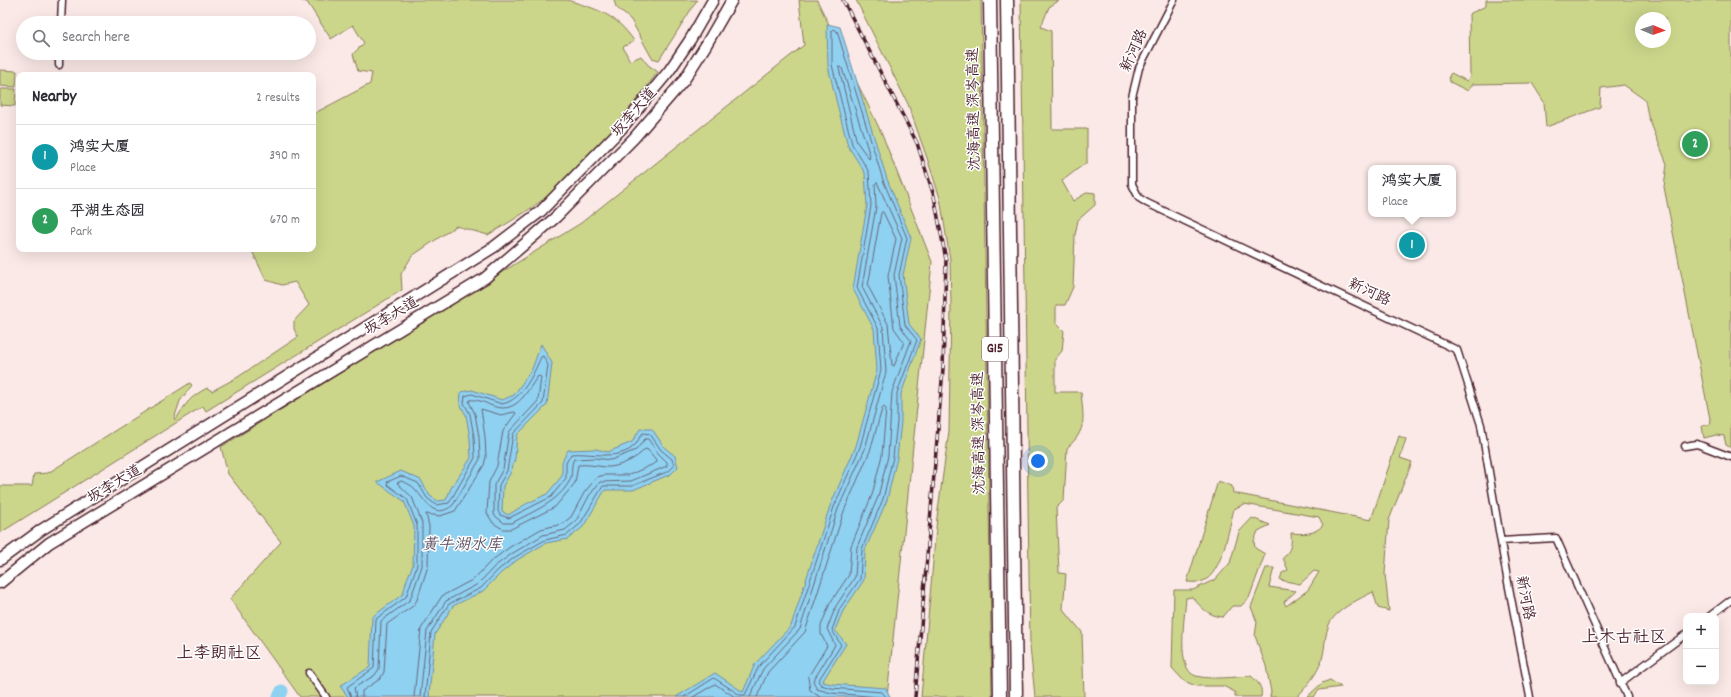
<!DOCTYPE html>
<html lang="en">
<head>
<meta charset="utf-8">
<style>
  :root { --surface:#fff; --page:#f7f7f7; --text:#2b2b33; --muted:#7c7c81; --line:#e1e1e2; --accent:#1f6fb2 }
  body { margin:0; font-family:Dekko,"LXGW WenKai TC",sans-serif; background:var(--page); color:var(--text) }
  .controls { position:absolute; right:12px; bottom:12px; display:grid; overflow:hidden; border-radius:8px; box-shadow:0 4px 16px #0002 }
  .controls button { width:36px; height:36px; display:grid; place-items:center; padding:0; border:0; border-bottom:1px solid var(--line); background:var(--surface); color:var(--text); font:20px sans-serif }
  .compass { position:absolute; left:1635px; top:12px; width:36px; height:36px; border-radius:50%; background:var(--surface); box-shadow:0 4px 16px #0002; rotate:92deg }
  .you { position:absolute; left:1038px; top:461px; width:14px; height:14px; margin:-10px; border:3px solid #fff; border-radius:50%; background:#1a73e8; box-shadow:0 0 0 6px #1a73e833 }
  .badge { display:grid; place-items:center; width:26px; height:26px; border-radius:50%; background:var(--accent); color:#fff; font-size:13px; font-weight:700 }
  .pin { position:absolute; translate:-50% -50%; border:2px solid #fff; box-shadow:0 1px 4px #0006 }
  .popup { position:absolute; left:1368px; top:165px; width:88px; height:52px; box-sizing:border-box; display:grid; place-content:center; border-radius:8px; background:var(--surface); filter:drop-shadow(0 1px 3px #0005); font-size:13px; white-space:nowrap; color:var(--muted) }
  .popup b { font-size:15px; color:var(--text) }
  .popup::after { content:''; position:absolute; left:50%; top:100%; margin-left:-8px; border:8px solid transparent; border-top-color:var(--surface) }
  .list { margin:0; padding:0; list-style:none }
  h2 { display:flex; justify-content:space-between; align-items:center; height:52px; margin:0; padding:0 16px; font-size:17px }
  h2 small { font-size:13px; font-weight:400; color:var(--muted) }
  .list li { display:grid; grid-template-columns:26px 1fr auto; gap:12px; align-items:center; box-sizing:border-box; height:64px; padding:0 16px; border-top:1px solid var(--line) }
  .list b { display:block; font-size:15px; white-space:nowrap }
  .list p { margin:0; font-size:13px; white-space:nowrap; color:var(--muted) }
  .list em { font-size:13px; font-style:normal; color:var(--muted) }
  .icon { flex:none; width:22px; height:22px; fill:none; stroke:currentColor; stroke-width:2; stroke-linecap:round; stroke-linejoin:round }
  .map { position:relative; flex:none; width:1731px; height:697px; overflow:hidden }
  .search { position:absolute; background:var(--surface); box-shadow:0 4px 16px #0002; left:16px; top:16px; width:300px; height:44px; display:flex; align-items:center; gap:10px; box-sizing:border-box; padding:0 14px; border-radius:22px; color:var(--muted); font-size:15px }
  .panel { position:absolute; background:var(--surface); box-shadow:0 4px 16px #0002; left:16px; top:72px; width:300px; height:180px; border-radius:8px }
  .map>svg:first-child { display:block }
  .green { fill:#cbd68a; stroke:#8a7a5a; fill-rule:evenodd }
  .water { fill:#8fd1f1; stroke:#738aa2 }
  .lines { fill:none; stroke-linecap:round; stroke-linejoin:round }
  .shore { stroke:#66667a; stroke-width:1 }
  .river { stroke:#8fd1f1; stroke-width:13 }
  .street-casing { stroke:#4a1f2b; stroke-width:9 }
  .primary-casing { stroke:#4a1f2b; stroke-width:13 }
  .highway-casing { stroke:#4a1f2b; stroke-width:15 }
  .street { stroke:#fff; stroke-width:6 }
  .primary { stroke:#fff; stroke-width:10 }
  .highway { stroke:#fff; stroke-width:12 }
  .rail-casing { stroke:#4a1f2b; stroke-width:3.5 }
  .rail { stroke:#fff; stroke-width:2; stroke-dasharray:6; stroke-linecap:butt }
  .labels { text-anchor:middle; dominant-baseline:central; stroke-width:3; stroke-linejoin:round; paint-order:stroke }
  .shield { fill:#fff; stroke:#80626b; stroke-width:1 }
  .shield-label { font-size:14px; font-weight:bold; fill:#4a1f2b }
  .street-label { font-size:15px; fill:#4a1f2b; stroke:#fff }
  .water-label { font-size:16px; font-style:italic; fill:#5f5466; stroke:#fff }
  .quarter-label { font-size:17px; fill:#4a1f2b; stroke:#fff }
</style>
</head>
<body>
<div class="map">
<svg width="1731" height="697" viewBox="0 0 1731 697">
  <rect width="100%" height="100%" fill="#fae9e6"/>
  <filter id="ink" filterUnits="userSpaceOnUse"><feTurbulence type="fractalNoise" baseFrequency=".025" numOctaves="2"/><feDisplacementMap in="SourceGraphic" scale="8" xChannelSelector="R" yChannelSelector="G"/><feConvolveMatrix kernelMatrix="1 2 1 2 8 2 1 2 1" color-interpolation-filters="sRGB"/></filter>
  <g filter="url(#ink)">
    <path class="green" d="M298,0H567C597,9 616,14 634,41L623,47L630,61L641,56L648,65L658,72C628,111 597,151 560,185C539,205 513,220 488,235L456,226L412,256L401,274L402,290L206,411L203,406L0,533V486H32L34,474L48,473L190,383L192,385L180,401L174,419H176C187,402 189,398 207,388L212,391L238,377L298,337L294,329V321L309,305L295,282L282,285L266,280L252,251L253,249H313V114L370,84L372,73L358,71L353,54L364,43L353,25L331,39L307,2Z
      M614,0H697L659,60L652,58L631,20L616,7Z
      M799,0H817L882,134L932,262L887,697H300L230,599L281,542L228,474L221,447L581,223L804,45Z
      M856,0H981L992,697H921L937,517L949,431L951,305L950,259L940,198L927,158L908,104Z
      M1021,0H1060L1049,7L1041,27L1051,31L1052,129H1087V162L1062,181L1073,201L1088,192L1095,193V205L1078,220L1075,235L1073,287L1065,305H1056V323L1064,331L1062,351L1055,359V392H1081C1083,418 1088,429 1067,448L1064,500L1056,508L1059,573L1066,574L1063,609L1082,632L1084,697H1035L1030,646Z
      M1486,0H1731V448L1726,445L1724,436L1716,435L1704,438L1702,426L1711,424L1664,187L1667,164L1648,116L1645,100L1624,85L1601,88L1600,107L1546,127L1544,102L1532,83L1473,84L1468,91L1450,82L1449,76L1451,73L1467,81L1470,76L1469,14L1486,6ZM1641,18H1665V42H1641Z
      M0,70L17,71L16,87L0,86Z
      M0,89H16L15,106L0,105Z
      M1399,436L1406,439L1400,458L1412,462L1389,520L1385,574L1389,611L1378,608L1373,592C1359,599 1344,606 1334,617C1324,627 1326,646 1322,659C1318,673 1307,686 1297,697H1270L1271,692L1266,666L1255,636L1257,622L1251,607L1266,568H1274L1269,587L1296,591L1284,602L1286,606L1308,590L1319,572L1314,571L1300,584L1280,580L1282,573L1288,570L1283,558C1291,550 1292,544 1291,533C1304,534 1314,535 1323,525L1319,517L1244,504L1234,509C1229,527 1222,574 1203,581C1198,583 1192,582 1187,582L1218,481L1232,486L1233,493L1371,520Z
      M1252,518L1270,525L1258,531L1254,541L1255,548L1265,554L1249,598L1241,606H1232L1223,617C1208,616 1201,607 1192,597L1186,598C1185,616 1175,670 1196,676C1211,680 1235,677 1251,676C1258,682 1263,687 1261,697H1235V692L1223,686H1196L1184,681L1172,668L1174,590H1193L1216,579L1230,563L1239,532Z
      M1330,680L1341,687L1319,690L1314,697H1307L1322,683Z"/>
    <path class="water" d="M827,24L840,27L887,179L911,238L903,275L909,324L921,339L901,394V422L897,458L887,500L865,550L864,580L843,611L835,630L846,644L822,682L832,684L886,688L890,697H676L715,673L743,692L755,664L791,626L830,506L856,446L877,370L874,329L853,289L867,206L865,173L848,146L837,104L828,66Z
      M541,344L552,363L547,405L517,435L515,459L511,472L503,486L502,511L508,515L526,504L547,494L562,476V462L568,450L596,449L608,452L632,442L640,429H652L664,447L675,456L678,467L671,474L633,490H605L583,527L568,539L546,543L517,560L501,573L483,591L453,606L435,634L429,695L430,697H348L340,686L370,667L372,617L403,594L407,579L413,565L414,526L404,501L377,482L401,471L421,480L430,496L438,501L446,500L451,488L471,458L470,438L466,415L460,404L461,392L472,390L502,400L514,395L532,369Z"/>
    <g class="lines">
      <path class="shore" d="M839,67L842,68L870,156L869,159L857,142Z
        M883,212L896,239L888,276L894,328L904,342L894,366L892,365L888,324L868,286L881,213Z
        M351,697L347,687L374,668L376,619L406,597L417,565V525L407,499L388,485L387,482L401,476L418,483L427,498L436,505L449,503L475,458L474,437L470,414L464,403L465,396L472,394L502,404C522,400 533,375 541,357L543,356L548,365L543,403L513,434L507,471L499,485L498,511L500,515L509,518L551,497L566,478V463L571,454C591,452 620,462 636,444C638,441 640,436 643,433L650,434L661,450L672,459L674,466L669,471L632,486H603L580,524L567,535L545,540L515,557L498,570L481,588L449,604L431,632L425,697
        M356,697L354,688L375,675L379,669L381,621L410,600L422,566V523L412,497L397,483L401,481C406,483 412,485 415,489C425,500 434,521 453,505L480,459L479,437L475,414L469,402L470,400C476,399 484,402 490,405C516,416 525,394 538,376L541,377L538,401L509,432L503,469L494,485V515L504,523H512C533,511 558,503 570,480C573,474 570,466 574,459L595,458L611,460L636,450L645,439H648L658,453L667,462V466L631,481L600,482L589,496L576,521L565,530L543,535L513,553L495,566L478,584L446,601L427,631L420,697
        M362,697V691L380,679L384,672L387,624L413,606L417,600L428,566L429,526L426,514L440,516L455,511L484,465L486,457L485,437L481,409L501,415L514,412L516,413L503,431L497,466L489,482L487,513L493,523L503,529H511L555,507L575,483L578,465C588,464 596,466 606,467C618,468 638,458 645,449L648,450L657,461L656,463L629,475H605L597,477L584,493L571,517L562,524L541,529L510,547L491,561L474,579L442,596L421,629L414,697
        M684,697L714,678L740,695H745L759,666L795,627L834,507L860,447L881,370L878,328L857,288L871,206L869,172L852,144L832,65V31L834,29L837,31L883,180L907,238L899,275L905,325L917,340L897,393V422L893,457L883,499L862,549L860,579L840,608L832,630L841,645L818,681L821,685L831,688L882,692L886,697
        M693,697L715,684L735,697
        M750,697L763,669L800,629L838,509L865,449L886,372L883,327L862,287L876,207L875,184L877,182L902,238L894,275L900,326L911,341L892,392L888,456L878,497L857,547L855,577L836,606L827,629L835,645L813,681L817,689L831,693L880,697
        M757,697L768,672L805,632L844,511L870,451L882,409L884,407L886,409L882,455L872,495L851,546L849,575L830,603L821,626V634L827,646L808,677L810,690L820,697"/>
      <path class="river" d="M279,697L282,691"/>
      <g class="street-casing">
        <path id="street" d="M1174,0L1139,68L1132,97V184L1139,198L1147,203L1457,350L1481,425L1506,572L1530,697
          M61,23L62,0
          M59,65V53
          M1685,446L1697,444L1731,457
          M1501,541L1556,538L1627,697
          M1710,616L1731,600
          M309,673L326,697
          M1620,683L1686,634"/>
      </g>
      <g class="primary-casing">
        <path id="primary" d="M0,560L41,530L494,247L541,211L621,129L669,71L690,40L713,0
          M0,583L49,543L485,278L556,217L634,138L684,80L706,45L732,0"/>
      </g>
      <g class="highway-casing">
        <path id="highway" d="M990,0L1000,697
          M1007,0L1016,697"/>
      </g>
      <use href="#street" class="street"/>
      <use href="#primary" class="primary"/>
      <use href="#highway" class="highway"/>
      <g class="rail-casing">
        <path id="rail" d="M843,0L917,143L934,196L946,260L943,369L915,697"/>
      </g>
      <use href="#rail" class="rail"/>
    </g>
  </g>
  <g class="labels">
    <rect class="shield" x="982" y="337" width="26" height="24" rx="3"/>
    <g class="shield-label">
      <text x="995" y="349">G15</text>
    </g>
    <g class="street-label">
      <text transform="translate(1135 51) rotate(-66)">新河路</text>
      <text transform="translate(975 109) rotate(-91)">沈海高速 深岑高速</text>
      <text transform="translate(635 113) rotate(-49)">坂李大道</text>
      <text transform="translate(1369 293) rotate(25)">新河路</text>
      <text transform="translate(392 317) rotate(-31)">坂李大道</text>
      <text transform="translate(980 433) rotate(-91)">沈海高速 深岑高速</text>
      <text transform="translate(115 485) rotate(-31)">坂李大道</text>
      <text transform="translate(1524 598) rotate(79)">新河路</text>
    </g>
    <g class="water-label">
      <text x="462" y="545">黄牛湖水库</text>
    </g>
    <g class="quarter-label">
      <text x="1624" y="639">上木古社区</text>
      <text x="219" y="655">上李朗社区</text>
    </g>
  </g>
</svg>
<div class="controls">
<button>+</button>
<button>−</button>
</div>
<svg class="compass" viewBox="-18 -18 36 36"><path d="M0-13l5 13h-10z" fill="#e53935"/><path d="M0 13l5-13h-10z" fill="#7c7c81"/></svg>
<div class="you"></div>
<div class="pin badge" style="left:1412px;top:245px;background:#0f9aa8">1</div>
<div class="popup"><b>鸿实大厦</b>Place</div>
<div class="pin badge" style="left:1695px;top:144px;background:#2e9e5b">2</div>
<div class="search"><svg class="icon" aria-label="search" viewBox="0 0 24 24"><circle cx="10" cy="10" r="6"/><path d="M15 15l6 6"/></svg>Search here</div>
<section class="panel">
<h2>Nearby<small>2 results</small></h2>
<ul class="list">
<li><span class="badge" style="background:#0f9aa8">1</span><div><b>鸿实大厦</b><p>Place</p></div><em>390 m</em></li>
<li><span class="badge" style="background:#2e9e5b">2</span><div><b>平湖生态园</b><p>Park</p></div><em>670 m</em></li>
</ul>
</section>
</div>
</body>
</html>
